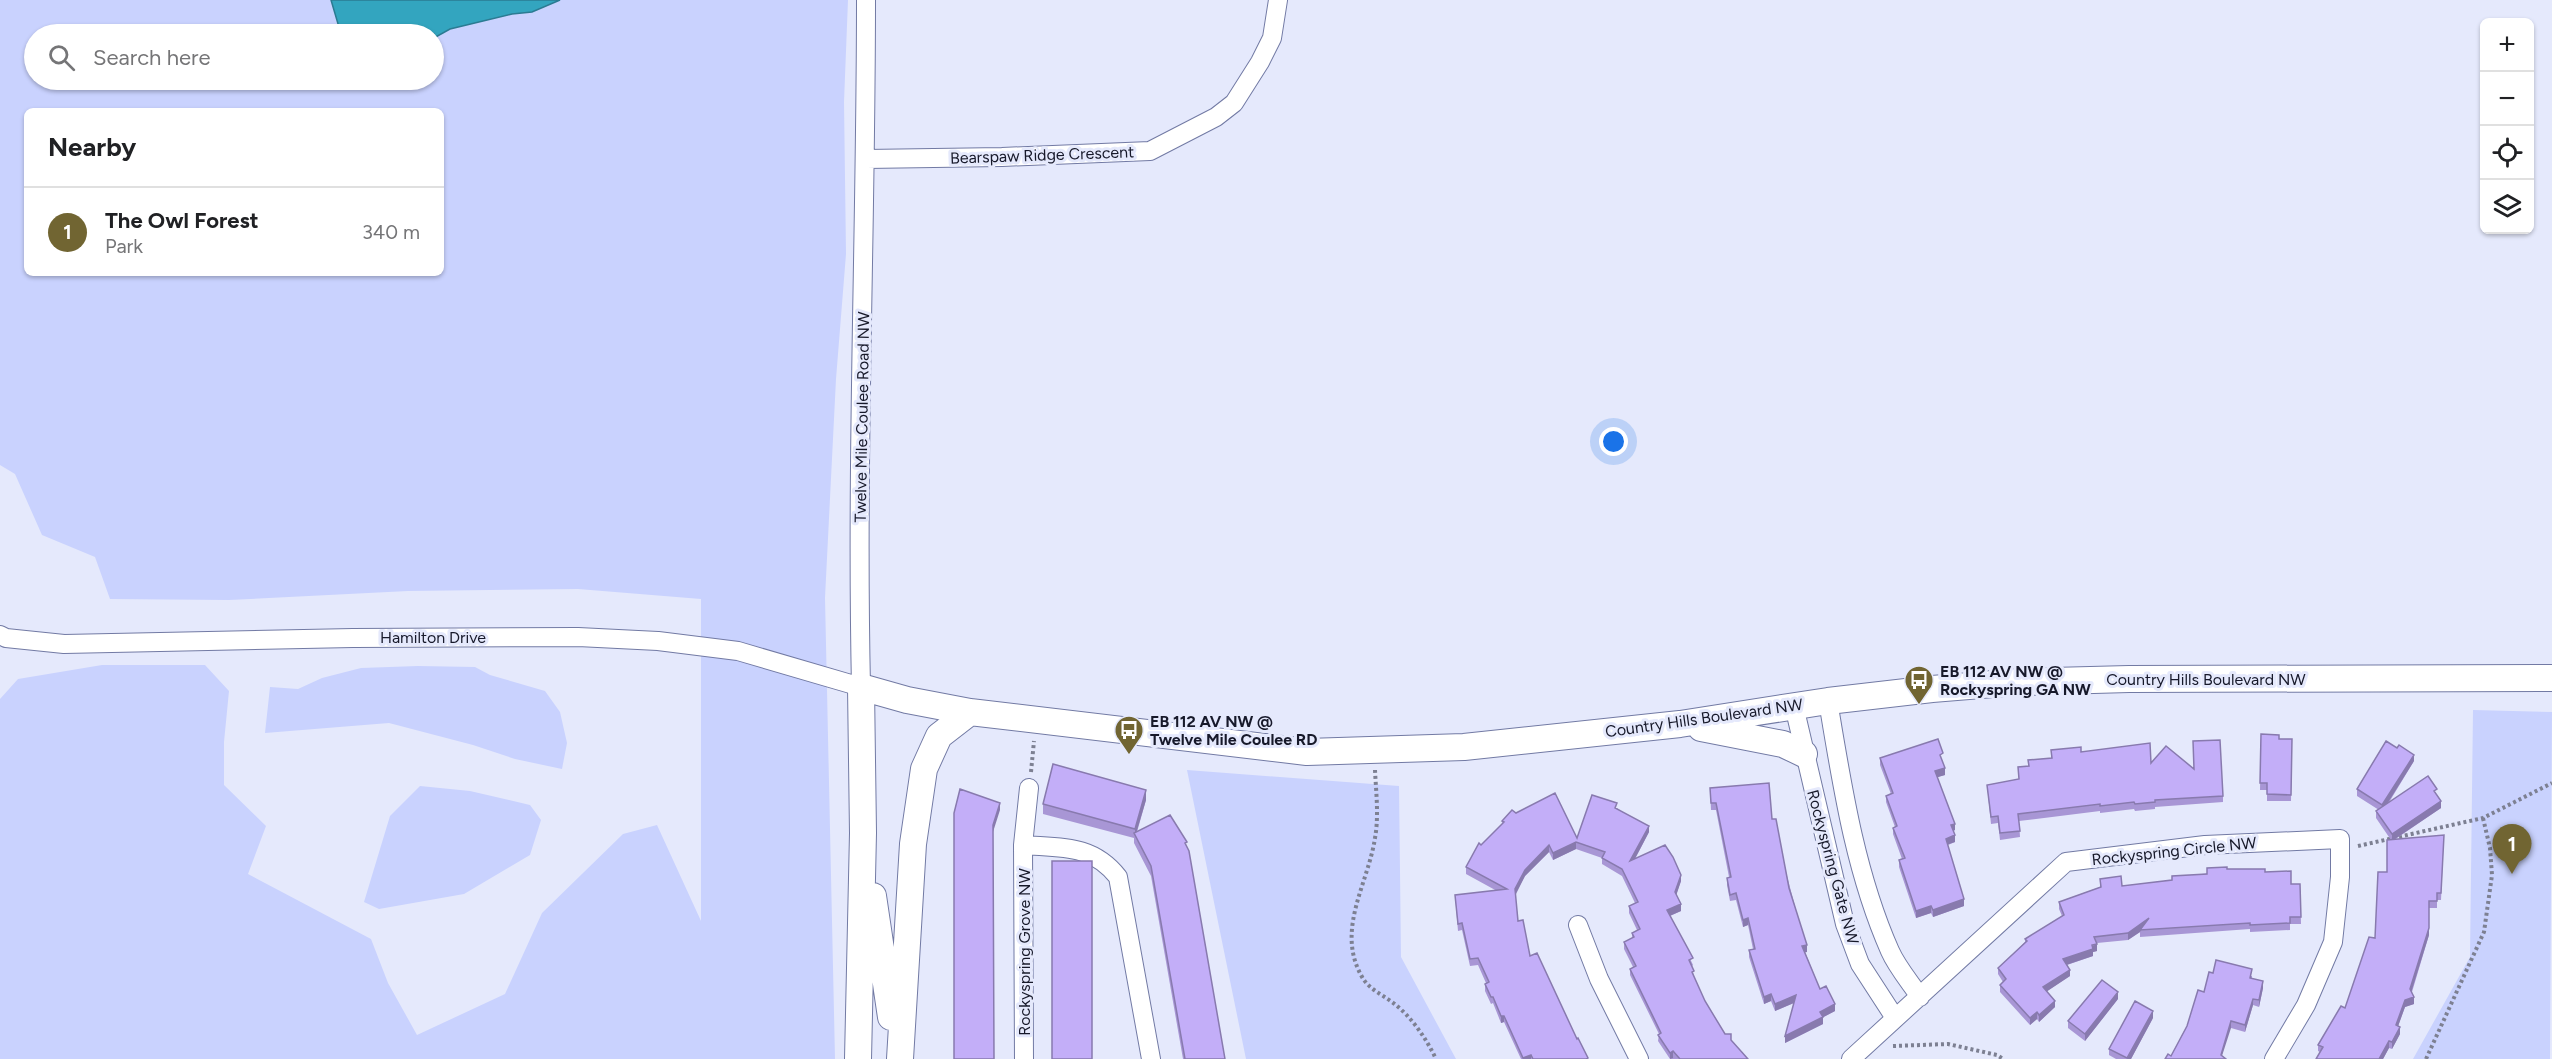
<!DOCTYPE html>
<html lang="en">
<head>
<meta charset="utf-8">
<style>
  :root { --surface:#fff; --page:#f2f2f2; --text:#202124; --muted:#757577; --line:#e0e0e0; --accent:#716532 }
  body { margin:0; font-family:Figtree,sans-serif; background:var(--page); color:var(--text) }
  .controls { position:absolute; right:18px; top:18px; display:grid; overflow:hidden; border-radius:9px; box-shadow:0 2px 4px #0004 }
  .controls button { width:54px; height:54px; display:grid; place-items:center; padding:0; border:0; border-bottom:2px solid var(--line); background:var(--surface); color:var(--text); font:30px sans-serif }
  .you { position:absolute; left:1614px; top:442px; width:21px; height:21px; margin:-15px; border:4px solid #fff; border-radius:50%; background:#1a73e8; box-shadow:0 0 0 9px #1a73e833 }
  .badge { display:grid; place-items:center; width:39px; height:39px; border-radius:50%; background:var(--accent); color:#fff; font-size:20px; font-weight:700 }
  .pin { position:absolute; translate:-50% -50px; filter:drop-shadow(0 2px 3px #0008) }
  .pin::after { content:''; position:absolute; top:32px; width:21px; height:18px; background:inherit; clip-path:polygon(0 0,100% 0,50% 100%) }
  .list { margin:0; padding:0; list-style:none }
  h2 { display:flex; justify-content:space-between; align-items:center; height:78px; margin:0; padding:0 24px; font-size:26px }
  h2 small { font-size:20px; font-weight:400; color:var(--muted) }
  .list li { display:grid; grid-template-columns:39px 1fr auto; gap:18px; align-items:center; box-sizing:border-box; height:90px; padding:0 24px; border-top:2px solid var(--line) }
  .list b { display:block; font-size:22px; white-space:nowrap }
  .list p { margin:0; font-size:20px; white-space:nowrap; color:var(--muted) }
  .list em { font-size:20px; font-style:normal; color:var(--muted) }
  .icon { flex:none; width:33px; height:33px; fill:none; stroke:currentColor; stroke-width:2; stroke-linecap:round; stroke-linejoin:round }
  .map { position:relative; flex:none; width:2552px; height:1059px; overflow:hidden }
  .search { position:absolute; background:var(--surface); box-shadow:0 2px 4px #0004; left:24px; top:24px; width:420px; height:66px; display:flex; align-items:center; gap:15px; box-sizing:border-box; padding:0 21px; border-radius:33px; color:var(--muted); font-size:22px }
  .panel { position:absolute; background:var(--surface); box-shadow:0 2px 4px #0004; left:24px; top:108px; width:420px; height:168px; border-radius:9px }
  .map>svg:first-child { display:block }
  .green { fill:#c9d2fe; fill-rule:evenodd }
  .water { fill:#33a5bf; stroke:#2b7b92; stroke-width:1.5 }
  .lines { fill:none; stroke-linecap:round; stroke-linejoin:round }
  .minor-casing { stroke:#727aa4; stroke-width:20 }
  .secondary-casing { stroke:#727aa4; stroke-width:28 }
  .path { stroke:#7d8092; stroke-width:4; stroke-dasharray:3 3; stroke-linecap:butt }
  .minor { stroke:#fff; stroke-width:18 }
  .secondary { stroke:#fff; stroke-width:26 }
  .wall { fill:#a896d5 }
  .shaded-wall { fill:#887aae }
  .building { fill:#c3aef8; stroke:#887aae; stroke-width:1.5 }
  .labels { text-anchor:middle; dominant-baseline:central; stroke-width:6; stroke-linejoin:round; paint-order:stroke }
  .street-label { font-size:16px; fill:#17192a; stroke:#e5e9fc }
  .poi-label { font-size:16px; font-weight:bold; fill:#17192a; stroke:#e5e9fc; text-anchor:start }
</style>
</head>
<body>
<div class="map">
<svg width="2552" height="1059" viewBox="0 0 2552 1059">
  <rect width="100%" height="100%" fill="#e5e9fc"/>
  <path class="green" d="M0,0H848L844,102L846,254L836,379L825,598L835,1059H0V699L18,679L102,665H205L229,691L224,742V785L266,826L248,874L371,939L388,983L417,1035L505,994L542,913L623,834L657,825L701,921V599L578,589L408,591L229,600L110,599L95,557L42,535L15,474L0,465ZM34,34H434V80H34ZM27,111H441V273H27Z
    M418,666L475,667L490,675L545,691L560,712L567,743L562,769L515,759L473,745L389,723L265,733L270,687L298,689L322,678L361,668Z
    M2473,710L2552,712L2550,1059H2413L2470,957Z
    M1187,770L1399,786L1401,957L1456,1059H1246Z
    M420,786L470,791L530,805L541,820L530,855L464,894L379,909L364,902L390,816Z"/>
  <path class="water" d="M331,0H560L532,12L512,14L450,29L434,38V34H341Z"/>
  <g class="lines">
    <g class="minor-casing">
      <path id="minor" d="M866,159L1002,157L1150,151L1216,117L1234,103L1260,62L1272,38L1278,0
        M0,635L6,638L64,644L353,638L578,637L658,641L738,651L861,687C856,458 866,229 866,0
        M1828,701C1842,785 1855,872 1890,951C1897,967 1910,982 1920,997
        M1794,706L1845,924L1860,964L1895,1018
        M1023,845C1061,848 1092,844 1118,877L1151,1059
        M1578,925L1599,979L1639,1059
        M1024,1059L1023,845L1029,788
        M1851,1059L2066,862L2205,845L2340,839V877L2333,942L2306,1005L2274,1059"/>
    </g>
    <g class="secondary-casing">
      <path id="secondary" d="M1701,728L1783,744L1804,754
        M873,896L891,1017
        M858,1059L863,833L861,687L907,700L970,712L1307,752L1464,747L1680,724L1828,701L1932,689L2018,682L2129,679L2552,678
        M900,1059L913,844L924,769L939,736L970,712"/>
    </g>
    <path class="path" d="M1375,770C1376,792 1379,816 1375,838C1368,884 1336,929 1361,975C1368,989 1380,993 1392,1002C1411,1016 1426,1038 1436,1059
      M1031,772L1034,741
      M2358,846L2483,818L2552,783
      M1893,1046L1948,1044L1997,1055L2003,1059
      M2426,1059L2484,932L2492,875L2490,848L2483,818"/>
    <use href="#minor" class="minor"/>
    <use href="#secondary" class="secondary"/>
  </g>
  <path class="wall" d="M2261,734L2279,739H2292L2291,801H2267V790H2260Z
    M2051,750L2081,752L2151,763L2223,796V802L2155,807V809L2135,811L2134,809L2100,813V811L2019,821L2020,837L2000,840L1998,823L1991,824L1987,785L2019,779L2018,767L2028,766V760L2051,758Z
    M1880,758L1943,760L1942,761L1945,775L1937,777L1955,830L1953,831L1955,842L1948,845L1964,906L1933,917L1931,913L1916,918L1899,867V860L1902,859L1893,834V828L1895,827L1886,802V796L1891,794L1880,765Z
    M2414,761L2388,804L2437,796L2441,808L2394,840L2444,835L2441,900H2437V908H2429V935L2412,992L2414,1004L2405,1007L2398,1026L2400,1034L2392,1049L2389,1048L2383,1059H2316L2320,1052L2318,1051V1045L2345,1008L2375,938L2387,872L2391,840L2376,818V811L2379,810L2357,796V789Z
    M1710,788L1772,819L1807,952H1805L1820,989L1835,1011L1823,1017V1024L1785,1043L1794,1003L1775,1011L1771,1001L1764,1004L1749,957V950L1753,949L1748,925L1743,927L1736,900L1730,901L1727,885V878L1729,877L1716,810H1711Z
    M1146,800L1137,832L1187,847L1225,1059H1183L1151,876L1134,843V838L1043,814V804Z
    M1617,808L1649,832L1635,859L1681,881L1676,895L1681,911L1670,916L1693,965L1692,966L1694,978L1705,1001L1725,1034L1748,1059H1670L1658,1041L1659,1034L1630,975V969L1633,967L1624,949V942L1632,938V933L1637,930L1629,913V906L1635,903L1622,876L1602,864V858L1576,849L1553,860L1549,852L1525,876L1515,894L1518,921L1530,956L1588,1059H1521L1504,1022L1501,1023L1493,1003L1491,1004L1485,991V984L1486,983L1478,965L1470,966L1462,930L1458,931L1455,895L1497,891L1466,874V867L1502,824V821L1516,813L1577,838Z
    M2227,869L2265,872L2291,884H2300L2301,924H2290V930L2250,932V929L2140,937V932L2128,940L2097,943V951L2093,952V956L2067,965L2070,976L2047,991L2055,1007L2039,1022L2037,1019L2030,1025L2000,992V985L2003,982L1998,974V968L2025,942V939L2062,916L2059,909V902L2100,887V879L2122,886L2172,880Z
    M2213,973L2252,976V978L2263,988L2259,1007L2253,1005L2245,1032L2231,1028L2171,1056L2187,1026Z
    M2118,999L2085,1041L2068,1028V1021Z
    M2153,1018L2131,1059H2116L2109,1055V1049Z"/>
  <path class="shaded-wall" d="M2414,755V761L2382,812V805Z
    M1945,768V775L1935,778V771Z
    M1146,790V800L1135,837V829Z
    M2441,801V808L2392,841V834Z
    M1000,803V810L993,832V825Z
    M1955,824V830L1951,832V825Z
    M1649,826V832L1630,868V861Z
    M1955,835V842L1946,845V839Z
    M1576,842V849L1553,860V853Z
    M1549,845V852L1525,876L1515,896V889L1525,870Z
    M1681,875V881L1675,899V892Z
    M1964,899V906L1933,917V910Z
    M1681,904V911L1667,917V910Z
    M1931,906V913L1916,918V911Z
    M1748,918V925L1743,927V920Z
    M2149,918L2140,932L2128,940V933Z
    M2429,928V935L2410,996V989Z
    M2097,944V951L2093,952V956L2063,966V959Z
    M1807,945V952L1802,953V946Z
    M2070,970V976L2043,994V987Z
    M2263,981V988L2259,1007V1000Z
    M2118,992V999L2085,1041V1034Z
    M1771,994V1001L1764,1004V997Z
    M1796,995V1002L1775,1011V1004Z
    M2414,997V1004L2405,1007L2396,1032V1025L2405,1000Z
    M2253,999V1005L2245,1032V1025Z
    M2055,1001V1007L2039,1022V1015Z
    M1835,1004V1011L1820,1019V1012Z
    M2153,1011V1018L2131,1059H2127Z
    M2037,1012V1019L2030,1025V1018Z
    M1501,1016H1504V1022L1501,1023Z
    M1823,1017V1024L1785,1043V1036Z
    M2231,1021V1028L2221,1059V1055Z
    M2400,1027V1034L2392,1049V1042Z
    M2389,1041V1048L2383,1059H2379Z
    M1673,1051V1058L1670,1059V1053Z
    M1531,1055V1059H1523V1058Z"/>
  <path class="building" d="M2261,734L2279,735V739H2292L2291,795L2267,794V783H2260Z
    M1938,739L1943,753L1940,755L1945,768L1935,771L1955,824L1951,825L1955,835L1946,839L1964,899L1933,910L1931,906L1916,911L1899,860L1905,858L1893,828L1897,826L1886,796L1893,793L1880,758Z
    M2220,740L2223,796L2155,800V802L2135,804L2134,802L2100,806V804L2018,814L2020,831L2000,833L1998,816L1991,817L1987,785L2019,779L2018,767L2029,766L2028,760L2052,758L2051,750L2081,747V752L2150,743L2151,763L2166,746L2194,769L2193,741Z
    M2386,741L2397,748L2399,745L2414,755L2382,805L2357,789Z
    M1053,764L1146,790L1135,829L1043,804Z
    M2428,776L2437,789L2434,791L2441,801L2392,834L2376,811Z
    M1769,783L1772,819H1776L1789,888L1807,945L1802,946L1820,989L1826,986L1835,1004L1820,1012L1823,1017L1785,1036L1796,995L1775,1004L1771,994L1764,997L1749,950L1755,949L1748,918L1743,920L1736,893L1730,895L1727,878L1731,877L1716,803H1711L1710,788Z
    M960,789L1000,803L993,825L994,1059H954V813Z
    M1555,793L1577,838L1592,795L1617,803L1615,808L1649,826L1630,861L1665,845L1673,857L1681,875L1675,892L1681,904L1667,910L1693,958L1689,960L1694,971L1692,972L1705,1001L1725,1034H1731V1040L1748,1059H1680L1673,1051L1670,1053L1658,1035L1661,1033L1630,969L1636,966L1624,942L1634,937L1632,933L1640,929L1629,906L1638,902L1622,869L1602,858L1605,852L1576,842L1553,853L1549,845L1525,870L1515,889L1518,921L1523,920L1530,956L1537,953L1577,1039L1578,1038L1588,1058L1586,1059H1533L1531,1055L1523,1058L1504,1016H1501L1493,997H1491L1485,984L1489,982L1478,958L1470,959L1462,923L1458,924L1455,895L1507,889L1466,867L1479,843L1481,845L1504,822L1502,821L1512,810L1516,813Z
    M1170,815L1187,842L1185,843L1189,851L1225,1059H1185L1151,866L1134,833Z
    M2444,835L2441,893H2437V901H2429V928L2410,989L2414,997L2405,1000L2396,1025L2400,1027L2392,1042L2389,1041L2379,1059H2316L2323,1047L2318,1045L2341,1006L2345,1008L2369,937L2375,938L2378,872H2387V840Z
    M1052,861H1092V1059H1052Z
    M2227,867V869H2265V872L2291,871V884H2300L2301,917H2290V923L2250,925V923L2140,930L2149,918L2128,933L2094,937L2097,944L2092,945L2093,949L2063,959L2070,970L2043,987L2055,1001L2039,1015L2037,1012L2030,1018L2000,985L2006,979L1998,968L2027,941L2025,939L2064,915L2059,902L2101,887L2100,879L2121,876L2122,886L2172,880V876L2207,874V868Z
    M2216,960L2252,969L2250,978L2263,981L2259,1000L2253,999L2245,1025L2231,1021L2221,1055L2226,1059H2165L2168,1054L2171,1056L2187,1026L2198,990L2204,992L2209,972L2213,973Z
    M2102,980L2118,992L2085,1034L2068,1021Z
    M2135,1001L2153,1011L2127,1058L2109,1049Z"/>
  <defs>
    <g id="bus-pin" transform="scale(1.5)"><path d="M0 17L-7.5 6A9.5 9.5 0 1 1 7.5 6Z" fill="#716532" stroke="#e5e9fc"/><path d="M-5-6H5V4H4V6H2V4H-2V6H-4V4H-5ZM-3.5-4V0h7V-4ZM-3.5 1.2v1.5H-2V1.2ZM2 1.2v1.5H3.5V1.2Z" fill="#fff"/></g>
  </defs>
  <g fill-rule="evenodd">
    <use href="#bus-pin" x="1919" y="680"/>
    <use href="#bus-pin" x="1129" y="730"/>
  </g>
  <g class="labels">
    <g class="street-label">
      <text transform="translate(1042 155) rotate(-2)">Bearspaw Ridge Crescent</text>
      <text transform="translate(862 417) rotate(-89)">Twelve Mile Coulee Road NW</text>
      <text x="433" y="637">Hamilton Drive</text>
      <text x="2206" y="679">Country Hills Boulevard NW</text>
      <text transform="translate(1704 718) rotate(-8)">Country Hills Boulevard NW</text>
      <text transform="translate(2174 851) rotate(-6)">Rockyspring Circle NW</text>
      <text transform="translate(1833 867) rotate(75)">Rockyspring Gate NW</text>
      <text transform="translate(1024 952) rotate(-90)">Rockyspring Grove NW</text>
    </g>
    <g class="poi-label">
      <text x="1940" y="671">EB 112 AV NW @<tspan x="1940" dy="18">Rockyspring GA NW</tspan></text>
      <text x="1150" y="721">EB 112 AV NW @<tspan x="1150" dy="18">Twelve Mile Coulee RD</tspan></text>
    </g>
  </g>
</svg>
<div class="controls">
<button>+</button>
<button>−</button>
<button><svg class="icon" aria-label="locate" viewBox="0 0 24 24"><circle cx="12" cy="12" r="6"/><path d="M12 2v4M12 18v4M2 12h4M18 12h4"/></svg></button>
<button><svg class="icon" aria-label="layers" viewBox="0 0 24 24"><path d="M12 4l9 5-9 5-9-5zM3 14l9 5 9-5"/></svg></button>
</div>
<div class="you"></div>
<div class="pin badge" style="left:2512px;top:874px">1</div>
<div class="search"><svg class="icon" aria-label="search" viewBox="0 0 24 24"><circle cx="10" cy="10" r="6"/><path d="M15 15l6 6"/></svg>Search here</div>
<section class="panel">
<h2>Nearby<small></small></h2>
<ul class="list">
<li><span class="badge">1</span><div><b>The Owl Forest</b><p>Park</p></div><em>340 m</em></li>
</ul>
</section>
</div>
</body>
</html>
